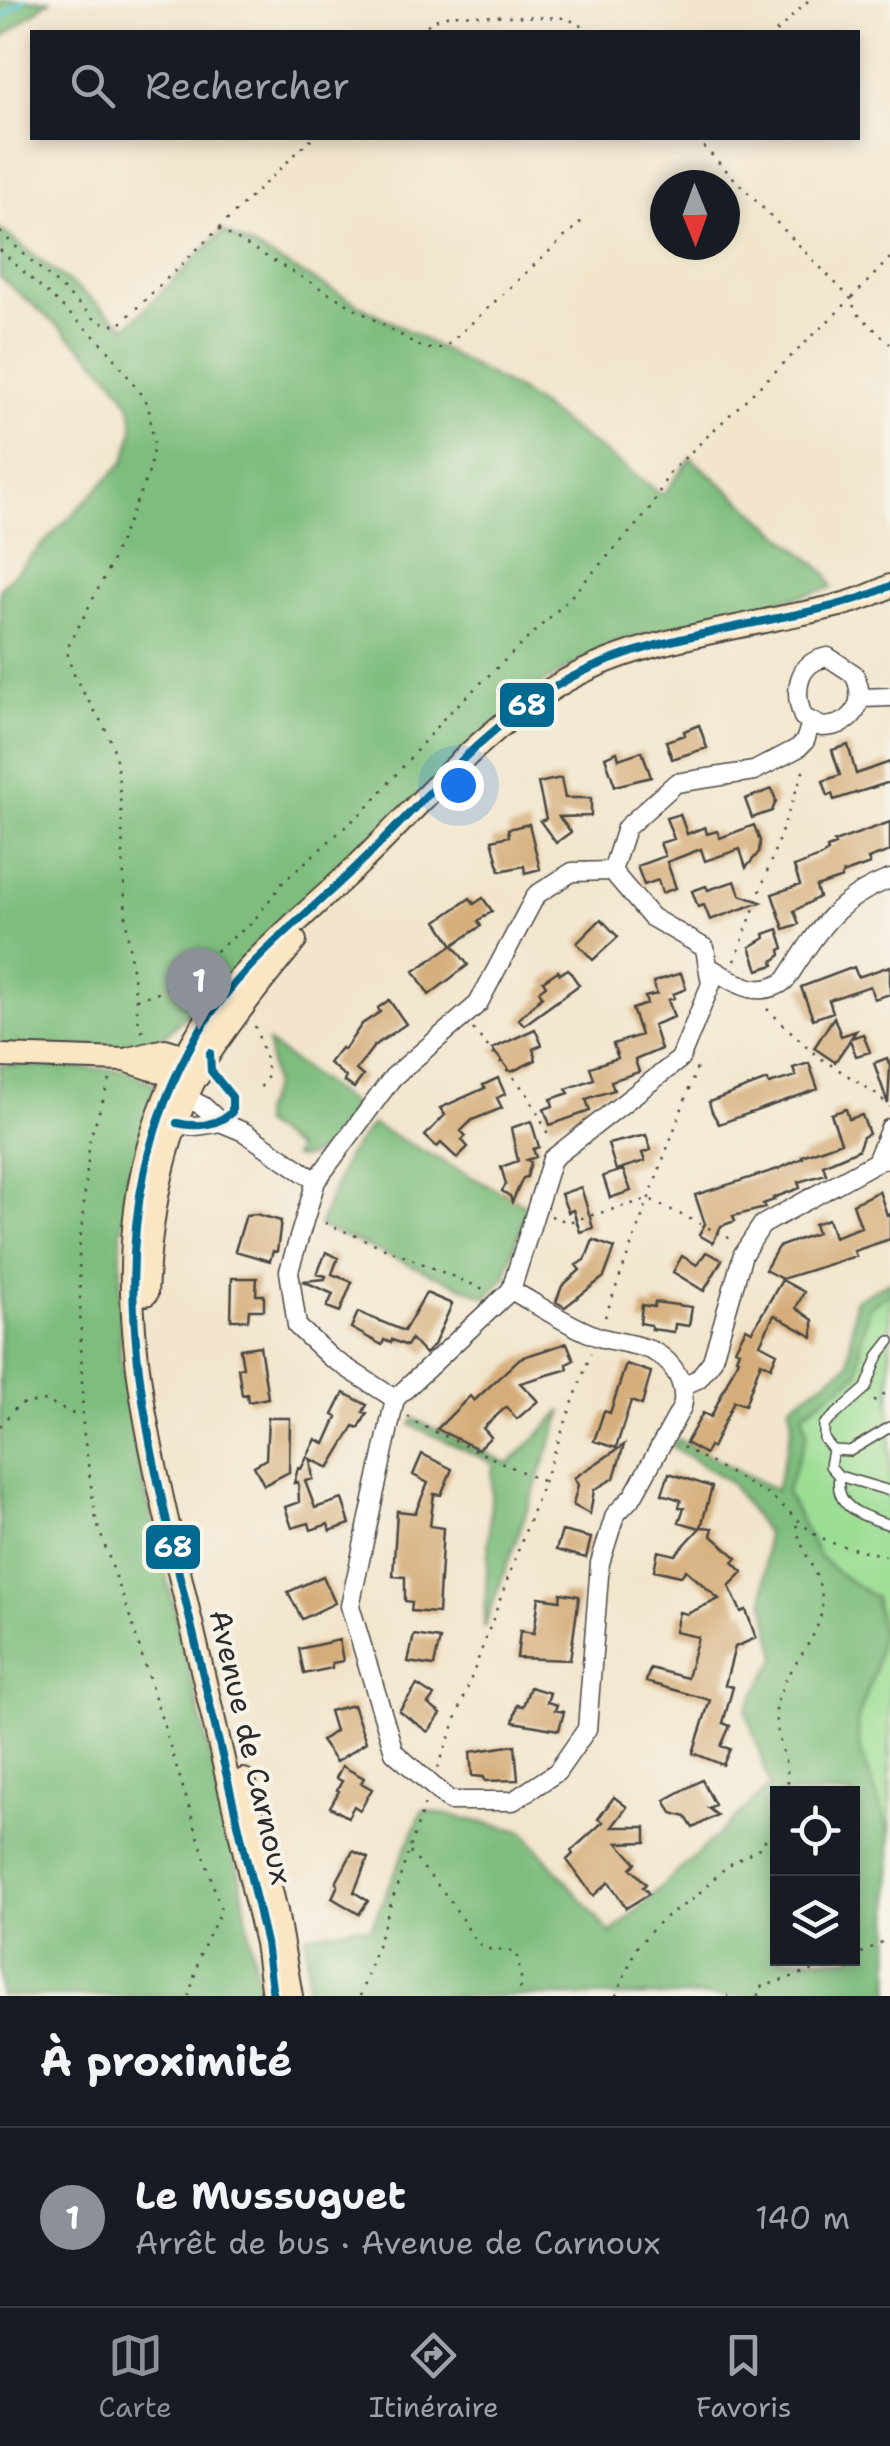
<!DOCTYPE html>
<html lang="fr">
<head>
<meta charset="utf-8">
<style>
  :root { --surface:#171b24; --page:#20242c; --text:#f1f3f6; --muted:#9ea1a6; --line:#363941; --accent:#8c9099 }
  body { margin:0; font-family:"Shantell Sans",sans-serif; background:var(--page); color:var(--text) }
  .controls { position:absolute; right:30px; bottom:30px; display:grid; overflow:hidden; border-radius:0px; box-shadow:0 5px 15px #0003 }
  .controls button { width:90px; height:90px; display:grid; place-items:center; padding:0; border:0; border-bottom:2px solid var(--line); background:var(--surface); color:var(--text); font:50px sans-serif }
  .compass { position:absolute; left:650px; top:170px; width:90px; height:90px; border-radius:50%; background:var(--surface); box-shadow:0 5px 15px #0003; rotate:179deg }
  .you { position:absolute; left:458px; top:785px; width:35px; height:35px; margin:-25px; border:8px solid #fff; border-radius:50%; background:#1a73e8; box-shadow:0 0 0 15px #1a73e833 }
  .badge { display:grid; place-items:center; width:65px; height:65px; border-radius:50%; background:var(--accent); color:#fff; font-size:32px; font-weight:700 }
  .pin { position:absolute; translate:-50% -82px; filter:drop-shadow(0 2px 5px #0008) }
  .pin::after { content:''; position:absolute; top:52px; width:35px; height:30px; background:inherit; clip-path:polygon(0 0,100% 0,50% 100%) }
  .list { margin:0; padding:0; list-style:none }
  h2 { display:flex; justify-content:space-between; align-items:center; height:130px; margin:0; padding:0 40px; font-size:42px }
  h2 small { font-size:32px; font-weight:400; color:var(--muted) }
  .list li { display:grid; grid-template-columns:65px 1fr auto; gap:30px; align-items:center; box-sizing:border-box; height:180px; padding:0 40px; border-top:2px solid var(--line) }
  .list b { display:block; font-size:38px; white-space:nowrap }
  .list p { margin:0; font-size:32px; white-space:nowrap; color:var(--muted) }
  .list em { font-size:32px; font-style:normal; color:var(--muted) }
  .icon { flex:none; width:55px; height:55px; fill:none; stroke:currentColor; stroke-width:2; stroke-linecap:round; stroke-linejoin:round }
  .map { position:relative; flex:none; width:890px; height:1996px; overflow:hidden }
  .search { position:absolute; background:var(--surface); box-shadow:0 5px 15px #0003; left:30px; right:30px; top:30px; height:110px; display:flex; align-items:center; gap:25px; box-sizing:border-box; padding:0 35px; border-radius:0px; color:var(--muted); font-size:38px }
  .sheet { height:310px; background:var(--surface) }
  nav { display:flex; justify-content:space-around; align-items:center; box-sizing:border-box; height:140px; border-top:2px solid var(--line); background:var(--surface); font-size:28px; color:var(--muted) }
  nav a { display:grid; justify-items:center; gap:5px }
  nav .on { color:var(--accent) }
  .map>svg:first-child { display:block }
  .green { fill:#9dde95; stroke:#648460; stroke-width:2.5 }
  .forest { fill:#7ebd7e; stroke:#547454; stroke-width:2.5; fill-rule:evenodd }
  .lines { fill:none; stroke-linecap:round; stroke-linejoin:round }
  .stream { stroke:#5bc7d3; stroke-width:5 }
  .building { fill:#d5ad7a }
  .lane-casing { stroke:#494743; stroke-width:12 }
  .street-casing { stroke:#494743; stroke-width:21 }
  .secondary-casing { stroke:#494743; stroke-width:26 }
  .path { stroke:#494743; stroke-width:2.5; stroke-dasharray:2.5 8; stroke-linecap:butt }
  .lane { stroke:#fff; stroke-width:9 }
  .street { stroke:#fff; stroke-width:18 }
  .secondary { stroke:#fbe6c4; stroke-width:22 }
  .bus-1-casing { stroke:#f7f3e8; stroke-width:15 }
  .bus-1 { stroke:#006990; stroke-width:8 }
  .labels { text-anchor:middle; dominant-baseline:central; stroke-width:8; stroke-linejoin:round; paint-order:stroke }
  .street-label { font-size:30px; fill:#2b2b2b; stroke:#f7f3e8 }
  .line-badge { stroke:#f7f3e8; stroke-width:4 }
  .badge-label { font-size:28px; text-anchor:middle; font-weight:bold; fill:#fff }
</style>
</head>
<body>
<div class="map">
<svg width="890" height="1996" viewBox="0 0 890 1996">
  <rect width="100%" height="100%" fill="#f7f3e8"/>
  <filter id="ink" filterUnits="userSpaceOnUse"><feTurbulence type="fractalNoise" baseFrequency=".01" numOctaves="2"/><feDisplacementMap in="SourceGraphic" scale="20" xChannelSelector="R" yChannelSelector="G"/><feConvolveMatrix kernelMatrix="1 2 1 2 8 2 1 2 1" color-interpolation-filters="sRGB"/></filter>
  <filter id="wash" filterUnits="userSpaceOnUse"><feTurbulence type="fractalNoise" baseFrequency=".0048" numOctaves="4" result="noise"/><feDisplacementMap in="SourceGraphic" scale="40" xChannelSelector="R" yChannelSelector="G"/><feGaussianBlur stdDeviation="2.25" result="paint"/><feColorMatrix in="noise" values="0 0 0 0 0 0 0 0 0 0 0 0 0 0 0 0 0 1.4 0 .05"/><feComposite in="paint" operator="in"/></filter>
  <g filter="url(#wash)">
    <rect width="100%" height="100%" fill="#f2e5cc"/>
    <path class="green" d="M890,1292V1833L860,1750L857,1721L875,1669V1598L835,1571L819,1556L786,1492L807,1435L803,1413L858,1374L862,1334L869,1306Z"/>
    <path class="forest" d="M0,0H50L0,40Z
      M0,229L127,327L223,231L519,391L663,495L691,458L826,573L832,588L615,642L539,685L163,1037L129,1051L0,1046V588L124,462C130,445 137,427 131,409C120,371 32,306 0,277Z
      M268,1043L356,1107C340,1126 320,1165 293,1157L296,1150L262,1124L261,1113L273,1087Z
      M0,1065L126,1070L156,1086L121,1231L120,1354L138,1461L240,1877L260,1996H0Z
      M372,1124L527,1206L505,1277L487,1297L319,1226L347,1156Z
      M890,1281V1292L869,1307L862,1334L858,1374L803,1413L807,1435L786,1492L819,1556L835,1571L875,1598L881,1630L875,1670L857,1721L860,1750L890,1833V1996H308L306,1935L357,1926L370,1929L423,1810L523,1831L611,1934L770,1786L746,1710L777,1657L764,1601L766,1533L730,1482L673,1447L677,1439L776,1490L792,1427L790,1405L848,1365L855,1300ZM778,1794H852V1958H778Z
      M563,1411L484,1628L493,1463L411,1425L414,1419L509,1464Z"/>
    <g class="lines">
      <path class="stream" d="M0,19L24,0"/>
    </g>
    <g id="blocks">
      <path class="building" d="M699,725L707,748L672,759L666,741L685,735L684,731Z
        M848,745L856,774L890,762V782L834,800L832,794L828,796L823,781L840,775L832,750Z
        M642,751L651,777L615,786L605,757L617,752L619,759Z
        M561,778L565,798H591V816L559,817L571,832L556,843L540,821L546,819L538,783Z
        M772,789L776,801L772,811L752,818L745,799Z
        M680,814L687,834L705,827L707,834L717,831L720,838L754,825L760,841L759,852L746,868L740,849L705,861L701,849L667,862L676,888L662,893L658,880L644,885L637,866L665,856L660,843L674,839L666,818Z
        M890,822V851L868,859L870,864L842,874V878L816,887L819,897L794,911L799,924L784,929L772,894L800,885L794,867L820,857L828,852L827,848L835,845L834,842Z
        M529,824L540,869L525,873L524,866L500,871L492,840L509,836L508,829Z
        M735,881L740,895L761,902L710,920L704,905L698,907L692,891L706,886L708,890Z
        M470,898L474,904L483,898L492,911L478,921L481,926L453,945L468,965L429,995L414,971L453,945L437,921Z
        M601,919L618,937L593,960L577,943Z
        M778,929L784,948L780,950L781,955L773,961L774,965L758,970L750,947L765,938L764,934Z
        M890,966V994L874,999L870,986L829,1000L833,1012L813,1019L801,987L854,967L858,977Z
        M568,969L579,985L524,1025L519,1019L542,996L539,991L546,986L543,981L558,971L560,974Z
        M681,973L686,989L673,994L674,998L668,1000L674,1017L653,1025L661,1049L635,1060L639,1072L611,1081L614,1090L586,1099L590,1111L550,1125L544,1109L553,1106L551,1099L569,1093L566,1089L594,1079L590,1067L618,1058L613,1044L641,1035L632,1009L647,1004L645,997L657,994L653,982Z
        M389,1000L406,1024L374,1046L356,1070L363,1076L354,1088L344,1081L346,1077L329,1063L341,1048L344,1050L362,1024L380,1012L378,1008Z
        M834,1017L841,1036L856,1031L851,1038L863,1034L870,1052L856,1056L850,1040L835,1062L814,1048Z
        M535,1029L542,1045L533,1049L536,1060L511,1072L492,1049Z
        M887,1058L890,1066L888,1104L874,1063Z
        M809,1063L818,1089L719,1124L712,1112L709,1102L767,1080L769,1084L796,1076L793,1068Z
        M498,1078L505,1094L497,1098L502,1108L472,1120L461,1131L466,1136L462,1140L468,1147L457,1158L441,1143L437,1147L425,1136L445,1115L440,1108L485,1088L483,1085Z
        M846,1109L849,1119L862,1115L869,1134L863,1137L858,1150L823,1165L826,1174L798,1182L800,1188L773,1198L774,1200L763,1204L765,1208L733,1216L735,1221L721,1226L713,1243L699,1235L705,1224L695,1195L778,1169L803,1158L802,1156L841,1142L831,1114Z
        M531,1121L539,1147L533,1149L536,1157L527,1160L531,1162L527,1177L523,1178L512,1202L510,1196L502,1191L506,1184L501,1167L518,1161L511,1128Z
        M646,1135L651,1150L642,1153L645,1161L616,1170L608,1144Z
        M623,1170L631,1191L610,1198L603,1176Z
        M581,1187L593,1228L580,1232L573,1210L568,1212L561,1194Z
        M879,1191L887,1215L890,1214V1239L854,1251L856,1256L782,1279L765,1270L778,1247L817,1233L814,1224L828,1219L834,1237L861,1227L853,1204Z
        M256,1214L281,1221L277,1252L273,1251L270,1261L235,1251L246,1215Z
        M593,1240L615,1248L604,1277L565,1307L556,1302L562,1286L580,1270L576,1265L585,1260Z
        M326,1252L338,1258L332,1274L352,1282L340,1312L327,1307L333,1294L303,1281L325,1279L326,1276L317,1274Z
        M706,1252L722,1260L704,1291L673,1272L682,1256L697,1265Z
        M232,1278H257L256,1295H264V1310H249L248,1320H231Z
        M782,1280L804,1292L796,1308L813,1320V1337L774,1315L760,1344L777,1353L771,1367L761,1362L745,1405L734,1401L712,1448L709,1446L705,1454L686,1443L703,1413L711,1417L738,1359L736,1358L739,1351L735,1349L746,1328L752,1331Z
        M426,1293L452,1304L434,1345L425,1354L411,1339L407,1346L392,1340L391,1343L384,1340L382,1345L351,1328L358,1312L404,1331Z
        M655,1302L692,1307L689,1326L675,1324L674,1332L651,1329V1325L640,1323L642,1305L654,1307Z
        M567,1343L574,1360L567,1364L568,1369L520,1383L538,1401L517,1419L506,1407L483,1428L491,1437L478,1449L437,1429L470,1396L474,1401L520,1358Z
        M260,1346L268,1398L248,1402L247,1394L242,1395L238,1368L243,1367L240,1349Z
        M626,1364L651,1372L642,1405L631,1401L616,1448L594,1441L604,1411L610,1413Z
        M344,1393L367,1405L363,1412L367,1413L359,1428L354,1426L329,1468L310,1459L313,1479L305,1481L315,1508L342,1499L350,1524L330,1531L328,1524L311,1530L309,1523L292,1528L285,1507L299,1502L298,1482L294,1483L298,1468L301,1469L316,1439L325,1444L337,1417L333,1415Z
        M268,1418H290L289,1472L264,1485L254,1466L266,1459Z
        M624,1445L614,1478L594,1490L590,1514L573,1505L578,1485L574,1478Z
        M422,1454L452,1469L441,1495L434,1494L430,1526L443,1528L438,1613L411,1611L412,1602L405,1601V1577L393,1576L397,1511L415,1513L428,1483L413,1475Z
        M669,1473L712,1487L701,1527L713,1528L711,1535L737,1558L733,1562L743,1572L729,1586L741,1612L746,1610L756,1638L735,1647L725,1685L733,1687L723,1723L730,1726L721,1746L730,1749L723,1765L693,1753L710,1700L646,1682L650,1668L687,1678L698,1637L675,1632L679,1612L687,1614L719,1599L686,1570L681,1576L654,1570L658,1551L675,1555L700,1528L679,1522L684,1508L679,1507L681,1500L662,1494Z
        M562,1531L591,1538L586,1558L556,1550Z
        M323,1576L335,1603L302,1619L288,1592Z
        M561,1593L579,1596L570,1660L517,1658L520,1631L534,1633L539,1597L560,1600Z
        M414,1635L440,1639L434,1666L408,1662Z
        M339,1640L343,1661L332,1663V1668L304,1674L299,1649Z
        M417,1685L434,1696L428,1704L441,1714L428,1732L399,1711Z
        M530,1687L550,1693L547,1702L557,1705L555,1710L564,1712L559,1730L513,1722L517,1705L523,1706Z
        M353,1705L366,1742L336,1762L321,1741L335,1731L329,1711Z
        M515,1745L518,1780L485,1781L484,1777L472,1776L470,1752Z
        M342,1766L364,1778L361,1783L372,1789L360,1810L354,1806L348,1817L330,1807L339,1791L337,1790L342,1781L336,1778Z
        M702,1780L715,1805L708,1808L717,1815L693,1828L686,1817L672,1813L665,1800Z
        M614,1797L627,1807L612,1827H646V1842L618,1843L636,1863L631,1868L646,1884L643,1887L649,1894L626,1908L609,1882L593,1896L567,1860L573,1854L571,1851L603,1822L598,1819Z
        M353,1851L368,1858L354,1892L368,1901L359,1914L332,1898L338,1885L336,1883Z"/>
    </g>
  </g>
  <g filter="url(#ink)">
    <use href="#blocks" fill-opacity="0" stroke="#494743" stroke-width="2.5"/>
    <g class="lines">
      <g class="lane-casing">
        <path id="lane" d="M209,1064L215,1078L232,1097V1112L222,1121
          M890,1341L879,1355L866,1388L824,1425V1439L833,1450L850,1451L890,1427
          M833,1450L830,1466L839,1476L890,1491
          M839,1476C834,1509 864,1516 890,1525"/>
      </g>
      <g class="street-casing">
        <path id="street" d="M828,657L854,674C868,703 854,726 822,727L803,717C793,691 797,662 828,657Z
          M861,698L890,697
          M612,871L626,828L676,783L754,771L798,748L805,741L811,723
          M709,967C734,982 759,1001 786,980C817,932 834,900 890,879
          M173,1100L193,1101L203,1106L220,1122L244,1132L316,1181
          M170,1115C184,1131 201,1126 220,1122
          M890,1128L876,1162L890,1157
          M511,1290C538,1305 567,1325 596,1336C628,1347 659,1341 678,1376C683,1387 685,1396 682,1407L633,1496L615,1515L600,1563L587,1729L557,1772L513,1801H450L394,1752L350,1606L395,1399L330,1357L297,1326L289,1271L316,1181L393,1077L478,1004L536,895L572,872L612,871
          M682,1386L698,1379L712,1361L743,1254L762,1225L876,1162
          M395,1399L511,1290L552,1159L680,1059L711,984L705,948L651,917L612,871"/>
      </g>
      <g class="secondary-casing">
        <path id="secondary" d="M0,1056L125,1060L165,1050L185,1056L198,1076H174L125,1060
          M146,1294C150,1211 165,1122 211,1051C237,1012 266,976 295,941
          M244,1780L276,1911L291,1996
          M273,1996L266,1943C240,1832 214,1721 188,1610C143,1416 84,1220 197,1035C237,968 302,919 357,866C423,802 484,727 565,681C630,644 706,634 779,618C818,610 854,605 890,586"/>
      </g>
      <path class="path" d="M419,32L432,21L452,14L566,18L594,32
        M776,32L809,0
        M219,229L421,347L435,350L448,345L584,219
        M0,232L97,321L118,326L312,138
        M0,250L107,348L148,404L154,444L149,472L106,574L67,649C72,691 110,720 116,760C124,816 122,872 127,928C130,958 135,989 138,1019L143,1033
        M890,258L851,299L856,312L890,344
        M735,961L805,766
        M136,999L162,992L252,923L284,881L369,806L445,717L564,604L649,511L669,473L851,299L695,138
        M767,1009L817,1056L875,1093L890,1107
        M255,1026L267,1062V1080L256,1092
        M473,1029L528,1095L549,1136
        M110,1080L90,1138L79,1254L83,1428L96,1521L128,1611L221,1910L200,1955L189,1996
        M551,1216L568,1222L649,1199L729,1238
        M325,1223L483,1289
        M605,1317L698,1065L695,1064
        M874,1401L890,1390
        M408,1416L412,1421L544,1482
        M0,1426L19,1404L45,1401L80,1417
        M683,1447L772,1497L814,1534L835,1544L890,1557
        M438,1768L591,1353
        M787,1794C793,1760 767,1730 779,1696C790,1662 824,1636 822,1599C820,1570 796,1547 796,1519
        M410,1852L450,1900L477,1943L488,1949L516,1952L521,1977L520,1996
        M852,1958L890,1938
        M360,1996L425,1803
        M616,1996L636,1948L662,1919L693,1899L727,1866L759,1848L778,1823
        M727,1996H728
        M758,1996V1988L850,1958"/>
      <use href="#lane" class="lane"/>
      <use href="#street" class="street"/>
      <use href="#secondary" class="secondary"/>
      <g class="bus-1-casing">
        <path id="bus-1" d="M177,1123C198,1128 216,1126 232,1112V1097L211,1071L210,1053
          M273,1996L266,1943C241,1835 215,1727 190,1620C143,1420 87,1226 197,1035C236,968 302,920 357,866C425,801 486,722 572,677C636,644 708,633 778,618C817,610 854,603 890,586"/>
      </g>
      <use href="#bus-1" class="bus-1"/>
    </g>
  </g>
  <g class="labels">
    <g class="street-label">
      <text transform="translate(251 1747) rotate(77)">Avenue de Carnoux</text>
    </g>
  </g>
  <g class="line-badge">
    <rect x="498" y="681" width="58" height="48" rx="10" fill="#006990"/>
    <rect x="144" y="1523" width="58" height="48" rx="10" fill="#006990"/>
  </g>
  <g class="badge-label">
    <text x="527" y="715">68</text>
    <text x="173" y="1557">68</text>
  </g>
</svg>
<div class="controls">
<button><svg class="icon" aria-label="locate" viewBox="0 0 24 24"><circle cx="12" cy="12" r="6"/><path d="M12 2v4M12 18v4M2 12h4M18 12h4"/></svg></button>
<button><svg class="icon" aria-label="layers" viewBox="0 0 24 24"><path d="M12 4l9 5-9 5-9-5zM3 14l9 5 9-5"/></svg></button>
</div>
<svg class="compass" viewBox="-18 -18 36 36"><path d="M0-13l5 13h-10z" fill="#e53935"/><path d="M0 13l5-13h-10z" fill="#9ea1a6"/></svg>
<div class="you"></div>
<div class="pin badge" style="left:199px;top:1030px">1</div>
<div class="search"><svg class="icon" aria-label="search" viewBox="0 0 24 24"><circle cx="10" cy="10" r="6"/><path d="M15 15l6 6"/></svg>Rechercher</div>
</div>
<section class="sheet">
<h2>À proximité<small></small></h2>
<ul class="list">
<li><span class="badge">1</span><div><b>Le Mussuguet</b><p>Arrêt de bus · Avenue de Carnoux</p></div><em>140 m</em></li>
</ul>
</section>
<nav>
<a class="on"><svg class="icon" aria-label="map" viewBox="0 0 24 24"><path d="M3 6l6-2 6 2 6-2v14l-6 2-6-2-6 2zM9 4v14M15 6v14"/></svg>Carte</a>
<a><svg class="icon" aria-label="directions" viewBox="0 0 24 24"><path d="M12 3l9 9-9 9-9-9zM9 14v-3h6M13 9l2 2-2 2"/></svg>Itinéraire</a>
<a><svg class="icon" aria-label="saved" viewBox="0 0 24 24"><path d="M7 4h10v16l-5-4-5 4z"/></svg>Favoris</a>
</nav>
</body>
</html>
